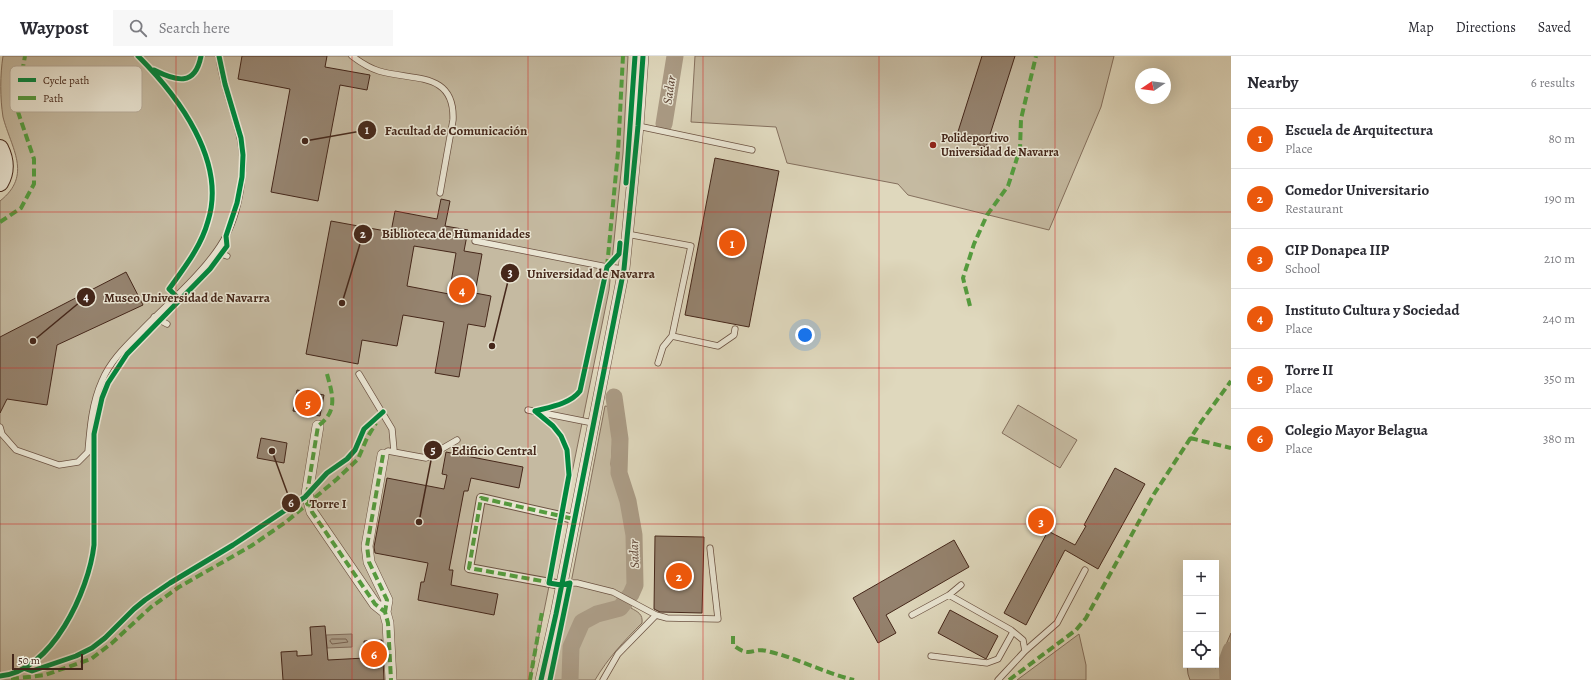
<!DOCTYPE html>
<html lang="en">
<head>
<meta charset="utf-8">
<style>
  :root { --surface:#fff; --page:#f7f7f7; --text:#2b2b33; --muted:#7c7c81; --line:#e1e1e2; --accent:#ea580c }
  body { margin:0; font-family:Alegreya,serif; background:var(--page); color:var(--text) }
  .controls { position:absolute; right:12px; bottom:12px; display:grid; overflow:hidden; border-radius:0px; box-shadow:0 4px 16px #0002 }
  .controls button { width:36px; height:36px; display:grid; place-items:center; padding:0; border:0; border-bottom:1px solid var(--line); background:var(--surface); color:var(--text); font:20px sans-serif }
  .compass { position:absolute; left:1135px; top:12px; width:36px; height:36px; border-radius:50%; background:var(--surface); box-shadow:0 4px 16px #0002; rotate:257deg }
  .scale { position:absolute; left:12px; bottom:10px; width:71px; box-sizing:border-box; padding-left:4px; border:2px solid #45271a; border-top:0; font-size:11px; line-height:14px; white-space:nowrap; color:#45271a; -webkit-text-stroke:3px #eae6d4; paint-order:stroke }
  .you { position:absolute; left:805px; top:279px; width:14px; height:14px; margin:-10px; border:3px solid #fff; border-radius:50%; background:#1a73e8; box-shadow:0 0 0 6px #1a73e833 }
  .badge { display:grid; place-items:center; width:26px; height:26px; border-radius:50%; background:var(--accent); color:#fff; font-size:13px; font-weight:700 }
  .pin { position:absolute; translate:-50% -50%; border:2px solid #fff; box-shadow:0 1px 4px #0006 }
  .list { margin:0; padding:0; list-style:none }
  h2 { display:flex; justify-content:space-between; align-items:center; height:52px; margin:0; padding:0 16px; font-size:17px }
  h2 small { font-size:13px; font-weight:400; color:var(--muted) }
  .list li { display:grid; grid-template-columns:26px 1fr auto; gap:12px; align-items:center; box-sizing:border-box; height:60px; padding:0 16px; border-top:1px solid var(--line) }
  .list b { display:block; font-size:15px; white-space:nowrap }
  .list p { margin:0; font-size:13px; white-space:nowrap; color:var(--muted) }
  .list em { font-size:13px; font-style:normal; color:var(--muted) }
  .icon { flex:none; width:22px; height:22px; fill:none; stroke:currentColor; stroke-width:2; stroke-linecap:round; stroke-linejoin:round }
  .map { position:relative; flex:none; width:1231px; height:624px; overflow:hidden }
  header { display:flex; align-items:center; gap:24px; box-sizing:border-box; height:56px; padding:0 20px; background:var(--surface); border-bottom:1px solid var(--line) }
  header strong { font-size:19px }
  nav { display:flex; gap:22px; margin-inline-start:auto; font-size:14px }
  .search { width:280px; height:36px; background:var(--page); display:flex; align-items:center; gap:10px; box-sizing:border-box; padding:0 14px; border-radius:0px; color:var(--muted); font-size:15px }
  main { display:flex }
  aside { flex:1; background:var(--surface) }
  .map>svg:first-child { display:block }
  .green { fill:#c5baa1; stroke:#85705e }
  .water { fill:#ab9c86; stroke:#826d5b }
  .lines { fill:none; stroke-linecap:round; stroke-linejoin:round }
  .shore { stroke:#786250; stroke-width:1 }
  .river { stroke:#ab9c86; stroke-width:17 }
  .building { fill:#95836f; stroke:#45271a; fill-rule:evenodd }
  .service-casing { stroke:#6c5343; stroke-width:7 }
  .pedestrian-casing { stroke:#6c5343; stroke-width:10 }
  .minor-casing { stroke:#6c5343; stroke-width:12 }
  .secondary-casing { stroke:#45271a; stroke-width:18 }
  .service { stroke:#eae6d4; stroke-width:5.5 }
  .pedestrian { stroke:#eae6d4; stroke-width:8 }
  .minor { stroke:#eae6d4; stroke-width:11 }
  .secondary { stroke:#eae6d4; stroke-width:16 }
  .quiet { stroke:#549c3e; stroke-width:4; stroke-dasharray:8 4; stroke-linecap:butt }
  .cycleway-casing { stroke:#eae6d4; stroke-width:8 }
  .cycleway { stroke:#00873e; stroke-width:5 }
  .grid { fill:none; stroke:#d62828; stroke-width:1; stroke-opacity:0.55 }
  .poi-dot { fill:#8f2418; stroke:#eae6d4; stroke-width:1.5 }
  .labels { text-anchor:middle; dominant-baseline:central; stroke-width:3; stroke-linejoin:round; paint-order:stroke }
  .poi-label { font-size:12px; font-weight:bold; fill:#45271a; stroke:#eae6d4; text-anchor:start }
  .water-label { font-size:13px; font-style:italic; fill:#5e4435; stroke:#eae6d4 }
  .key { fill:#eae6d4; stroke:#b8ad9c; stroke-width:1 }
  .key-label { font-size:11px; fill:#45271a }
  .leader { fill:none; stroke:#45271a; stroke-width:1.5 }
  .callout-dot { fill:#45271a; stroke:#eae6d4; stroke-width:1.5 }
  .mark-label { font-size:12px; text-anchor:middle; font-weight:bold; fill:#fff }
  .callout-label { font-size:13px; text-anchor:middle; font-weight:bold; fill:#45271a; stroke:#eae6d4; stroke-width:3; stroke-linejoin:round; paint-order:stroke }
</style>
</head>
<body>
<header>
<strong>Waypost</strong>
<div class="search"><svg class="icon" aria-label="search" viewBox="0 0 24 24"><circle cx="10" cy="10" r="6"/><path d="M15 15l6 6"/></svg>Search here</div>
<nav><a>Map</a><a>Directions</a><a>Saved</a></nav>
</header>
<main>
<div class="map">
<svg width="1231" height="624" viewBox="0 0 1231 624">
  <rect width="100%" height="100%" fill="#dfd8bd"/>
  <filter id="stains"><feTurbulence type="fractalNoise" baseFrequency=".005" numOctaves="4"/><feColorMatrix values="0 0 0 0 .2 0 0 0 0 .09 0 0 0 0 .02 0 0 0 .5 -.17"/></filter>
  <radialGradient id="worn" r=".72"><stop offset=".6" stop-color="#630" stop-opacity="0"/><stop offset="1" stop-color="#630" stop-opacity=".3"/></radialGradient>
  <path class="green" d="M3,0H628L623,97L609,234L530,624H0V145C33,119 11,92 3,61C0,42 0,19 3,0Z
    M695,0H1114L1101,51L1049,174L908,139L898,128L787,107L776,71L691,66Z
    M1018,349L1077,384L1060,412L1002,377Z
    M605,350L613,351L614,369L611,408L613,422L622,446L628,474L629,529L631,552C638,556 643,558 642,567C624,585 608,602 595,624H550L571,527Z
    M1231,577V624H1190L1188,618L1187,609H1207L1216,612Z
    M1079,578L1086,609V624H1017Z"/>
  <path class="water" d="M352,578V591L327,592L326,579Z"/>
  <g class="lines">
    <path class="shore" d="M332,583H346L348,586L332,588L330,585Z"/>
    <path class="river" d="M664,68L675,0
      M570,624L571,591L582,566L597,558L620,552L631,538L635,529L634,479L628,445L619,417L620,383L614,341
      M1228,624L1227,605L1231,594"/>
  </g>
  <path class="building" d="M242,0H327L325,11L370,19L367,34L340,29L318,145L271,136L290,33L238,23Z
    M982,0H1015L986,91L956,82Z
    M715,102L779,115L749,271L685,259Z
    M441,143L450,145L445,170L468,174L464,195L482,198L475,237L491,240L485,271L468,268L459,321L435,317L444,266L403,259L397,290L362,284L358,308L306,298L331,165L391,176L395,155L437,163ZM414,190L456,197L449,238L407,230Z
    M126,216L143,249L57,289L47,349L7,343L0,357V281Z
    M297,334L324,339L320,360L293,355Z
    M261,382L287,387L284,407L257,402Z
    M446,396L523,411L519,432L471,422L468,435H464L449,514H453L451,529L498,538L494,559L418,544L421,526H424L428,507L375,497L374,491L387,422L444,433L447,419L442,418Z
    M1115,412L1145,428L1098,513L1065,494L1026,569L1004,557L1048,475L1075,489L1086,470L1084,469Z
    M655,480L704,481L702,557L660,556L654,553Z
    M954,484L969,511L886,559L896,577L878,587L853,542Z
    M950,554L998,580L986,603L938,577Z
    M325,570L328,604L365,602L364,585L382,584L384,624H283L281,596L297,595V600L312,599L310,571Z"/>
  <g class="lines">
    <g class="service-casing">
      <path id="service" d="M352,0C360,6 369,12 379,15C413,25 455,15 453,64L440,137
        M638,70L752,94
        M627,178L691,190L672,280L663,291L658,307
        M475,185L607,211L624,213
        M216,196L227,200
        M154,261L167,268
        M672,280L718,290L734,279L735,273
        M359,318L392,373L394,395
        M528,354L593,367
        M0,371L2,378L16,394L59,409L78,406L88,396C90,372 92,347 102,325C110,305 127,289 141,275C168,247 208,214 226,180C235,163 240,141 242,122C248,77 223,42 219,0
        M383,399L388,395L426,402L457,384
        M570,527H577L613,536L656,559L667,562L718,563L710,492
        M949,539L961,529
        M912,559L949,539L1011,574L1023,584L1025,595
        M931,600L987,607L998,603L1013,576
        M603,624L618,598L656,559
        M998,624L1025,595L1057,567L1085,514"/>
    </g>
    <g class="pedestrian-casing">
      <path id="pedestrian" d="M561,529L469,512L481,442L574,463"/>
    </g>
    <g class="minor-casing">
      <path id="minor" d="M318,370L307,438L312,456L375,548L385,556L388,567L391,624
        M383,399L367,490L369,506L387,544L385,556
        M541,624L556,558L624,213L638,70L643,0"/>
    </g>
    <g class="secondary-casing">
      <path id="secondary" d="M0,92C6,104 7,115 0,127"/>
    </g>
    <use href="#service" class="service"/>
    <use href="#pedestrian" class="pedestrian"/>
    <use href="#minor" class="minor"/>
    <use href="#secondary" class="secondary"/>
    <path class="quiet" d="M0,166L21,152L34,128V103L16,50L25,0
      M607,211L618,96L623,0
      M970,250L963,222L974,188L987,159L1008,130L1020,93L1021,63L1036,0
      M327,318C333,340 338,355 318,370L307,438L312,456L375,548L385,556L388,567L391,624
      M1190,382L1231,392
      M383,399L367,490L369,506L387,544L385,556
      M553,527L469,512L481,442L574,463
      M733,580V589C751,603 752,591 767,595C797,602 825,617 854,624
      M11,623L45,619L91,603L112,587L151,551L179,531L251,490L286,466L337,423L358,403L367,382L376,367
      M530,624L542,556
      M1009,624L1076,574L1086,562L1154,438L1201,366L1231,325"/>
    <g class="cycleway-casing">
      <path id="cycleway" d="M138,0C178,40 227,105 208,165C201,191 184,212 169,233L180,244
        M154,14C176,25 195,31 201,0
        M626,127L635,0
        M535,355C550,351 570,348 580,335L607,211L619,198L620,187
        M535,355L553,370L561,380L567,394L569,419L549,527L561,529L570,527L550,624
        M26,613L32,615L76,600L92,592L105,582L134,553L145,544L170,527L233,489L305,441L327,417L347,403L355,394L364,373L383,356
        M0,620C52,616 89,534 94,489V378L102,342L108,327L127,298L210,213L227,190L226,180L237,147L242,121L243,99L241,82L225,28L219,0
        M541,624L556,558L624,213L638,70L643,0"/>
    </g>
    <use href="#cycleway" class="cycleway"/>
  </g>
  <path class="grid" d="M176,0V624M352,0V624M528,0V624M703,0V624M879,0V624M1055,0V624M0,156H1231M0,312H1231M0,468H1231"/>
  <circle class="poi-dot" cx="933" cy="89" r="4"/>
  <g class="labels">
    <g class="poi-label">
      <text x="941" y="82">Polideportivo<tspan x="941" dy="14">Universidad de Navarra</tspan></text>
    </g>
    <g class="water-label">
      <text transform="translate(669 34) rotate(-81)">Sadar</text>
      <text transform="translate(634 498) rotate(-92)">Sadar</text>
    </g>
  </g>
  <rect x="10" y="10" width="132" height="46" rx="6" class="key"/>
  <rect x="18" y="22" width="18" height="4" fill="#00873e"/>
  <rect x="18" y="40" width="18" height="4" fill="#549c3e"/>
  <g class="key-label">
    <text x="43" y="28">Cycle path</text>
    <text x="43" y="46">Path</text>
  </g>
  <path class="leader" d="M305 85L367 74M342 247L363 178M492 290L510 217M33 285L86 241M419 466L433 394M272 395L291 447"/>
  <g class="callout-dot">
    <circle cx="305" cy="85" r="4"/>
    <circle cx="342" cy="247" r="4"/>
    <circle cx="492" cy="290" r="4"/>
    <circle cx="33" cy="285" r="4"/>
    <circle cx="419" cy="466" r="4"/>
    <circle cx="272" cy="395" r="4"/>
    <circle cx="367" cy="74" r="10"/>
    <circle cx="363" cy="178" r="10"/>
    <circle cx="510" cy="217" r="10"/>
    <circle cx="86" cy="241" r="10"/>
    <circle cx="433" cy="394" r="10"/>
    <circle cx="291" cy="447" r="10"/>
  </g>
  <g class="mark-label">
    <text x="367" y="78">1</text>
    <text x="363" y="182">2</text>
    <text x="510" y="221">3</text>
    <text x="86" y="245">4</text>
    <text x="433" y="398">5</text>
    <text x="291" y="451">6</text>
  </g>
  <g class="callout-label">
    <text x="456" y="79">Facultad de Comunicación</text>
    <text x="456" y="182">Biblioteca de Humanidades</text>
    <text x="591" y="222">Universidad de Navarra</text>
    <text x="187" y="246">Museo Universidad de Navarra</text>
    <text x="494" y="399">Edificio Central</text>
    <text x="328" y="452">Torre I</text>
  </g>
  <rect width="100%" height="100%" filter="url(#stains)"/>
  <rect width="100%" height="100%" fill="url(#worn)"/>
</svg>
<div class="controls">
<button>+</button>
<button>−</button>
<button><svg class="icon" aria-label="locate" viewBox="0 0 24 24"><circle cx="12" cy="12" r="6"/><path d="M12 2v4M12 18v4M2 12h4M18 12h4"/></svg></button>
</div>
<svg class="compass" viewBox="-18 -18 36 36"><path d="M0-13l5 13h-10z" fill="#e53935"/><path d="M0 13l5-13h-10z" fill="#7c7c81"/></svg>
<div class="scale">50 m</div>
<div class="you"></div>
<div class="pin badge" style="left:732px;top:187px">1</div>
<div class="pin badge" style="left:679px;top:520px">2</div>
<div class="pin badge" style="left:1041px;top:465px">3</div>
<div class="pin badge" style="left:462px;top:234px">4</div>
<div class="pin badge" style="left:308px;top:347px">5</div>
<div class="pin badge" style="left:374px;top:598px">6</div>
</div>
<aside>
<h2>Nearby<small>6 results</small></h2>
<ul class="list">
<li><span class="badge">1</span><div><b>Escuela de Arquitectura</b><p>Place</p></div><em>80 m</em></li>
<li><span class="badge">2</span><div><b>Comedor Universitario</b><p>Restaurant</p></div><em>190 m</em></li>
<li><span class="badge">3</span><div><b>CIP Donapea IIP</b><p>School</p></div><em>210 m</em></li>
<li><span class="badge">4</span><div><b>Instituto Cultura y Sociedad</b><p>Place</p></div><em>240 m</em></li>
<li><span class="badge">5</span><div><b>Torre II</b><p>Place</p></div><em>350 m</em></li>
<li><span class="badge">6</span><div><b>Colegio Mayor Belagua</b><p>Place</p></div><em>380 m</em></li>
</ul>
</aside>
</main>
</body>
</html>
